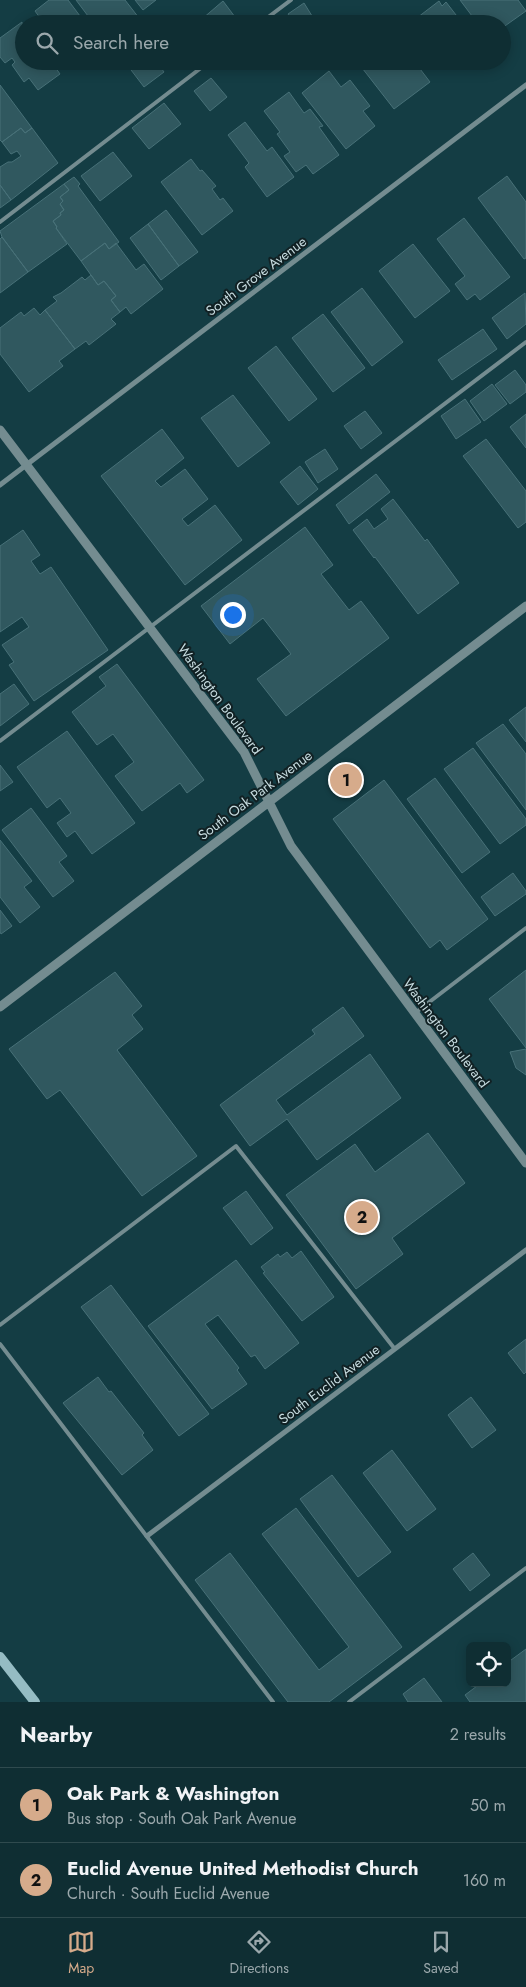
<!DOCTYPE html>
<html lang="en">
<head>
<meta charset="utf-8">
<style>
  :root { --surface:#0f2e33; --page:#1d3a3f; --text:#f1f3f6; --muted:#9ba8ac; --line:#2f4a4e; --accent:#d6ab8b }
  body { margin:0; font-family:Jost,sans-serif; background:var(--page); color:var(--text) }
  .controls { position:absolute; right:15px; bottom:15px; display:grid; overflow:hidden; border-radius:8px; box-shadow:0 2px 12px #0003 }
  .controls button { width:45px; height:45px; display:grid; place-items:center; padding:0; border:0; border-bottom:1px solid var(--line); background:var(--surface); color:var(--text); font:25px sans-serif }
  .you { position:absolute; left:232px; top:614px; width:18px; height:18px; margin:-12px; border:4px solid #fff; border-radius:50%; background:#1a73e8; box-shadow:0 0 0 8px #1a73e833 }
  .badge { display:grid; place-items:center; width:32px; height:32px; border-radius:50%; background:var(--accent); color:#111; font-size:16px; font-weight:700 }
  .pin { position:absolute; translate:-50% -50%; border:2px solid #fff; box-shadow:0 1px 5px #0006 }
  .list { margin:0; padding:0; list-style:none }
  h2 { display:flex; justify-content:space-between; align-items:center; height:65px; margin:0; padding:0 20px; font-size:21px }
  h2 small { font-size:16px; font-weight:400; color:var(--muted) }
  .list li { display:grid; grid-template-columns:32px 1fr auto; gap:15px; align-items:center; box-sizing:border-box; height:75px; padding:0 20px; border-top:1px solid var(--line) }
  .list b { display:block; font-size:19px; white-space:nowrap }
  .list p { margin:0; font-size:16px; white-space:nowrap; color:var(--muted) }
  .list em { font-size:16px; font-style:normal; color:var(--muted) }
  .icon { flex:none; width:28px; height:28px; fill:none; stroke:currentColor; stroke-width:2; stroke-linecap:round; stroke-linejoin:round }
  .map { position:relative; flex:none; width:526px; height:1702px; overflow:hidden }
  .search { position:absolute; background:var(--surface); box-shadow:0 2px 12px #0003; left:15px; right:15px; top:15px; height:55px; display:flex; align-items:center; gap:12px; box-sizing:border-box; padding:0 18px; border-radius:28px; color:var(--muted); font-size:19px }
  .sheet { height:215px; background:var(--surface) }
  nav { display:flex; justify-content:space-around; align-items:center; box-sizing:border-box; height:70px; border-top:1px solid var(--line); background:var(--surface); font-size:14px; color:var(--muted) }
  nav a { display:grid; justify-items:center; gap:2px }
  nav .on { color:var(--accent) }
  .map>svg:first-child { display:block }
  .building { fill:#30585f; stroke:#487178 }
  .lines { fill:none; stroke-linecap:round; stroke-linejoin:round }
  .service { stroke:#748c90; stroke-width:4 }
  .minor { stroke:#748c90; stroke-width:5 }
  .tertiary { stroke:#748c90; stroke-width:9 }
  .secondary { stroke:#95bcc3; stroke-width:10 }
  .labels { text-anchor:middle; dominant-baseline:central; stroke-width:4; stroke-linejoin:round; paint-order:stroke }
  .street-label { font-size:14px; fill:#c6dbdf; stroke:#112124 }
</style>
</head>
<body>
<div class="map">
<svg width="526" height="1702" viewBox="0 0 526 1702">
  <rect width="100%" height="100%" fill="#143d44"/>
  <path class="building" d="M49,0H68L86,24H41L38,20L40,18L35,11Z
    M76,0H125L139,18L134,24H94Z
    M135,0H156L143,10Z
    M460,0H518L526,11L502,28V24H478Z
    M223,1L238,21L234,24H206L202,19Z
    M439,1L442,6L446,2L463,24H409Z
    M304,3L317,24H295L288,14Z
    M22,22L24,61H51L60,74L38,90L29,78L24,82L12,65L15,62L12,58L5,63L0,57V38Z
    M134,61H156L164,72L144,87L128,66Z
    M363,61H414L430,82L394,109L359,64Z
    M329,71L341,87L350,80L370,106L363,111L375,126L346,149L302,93Z
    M211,78L227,97L210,111L194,91Z
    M0,85L32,128L25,133L21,128L2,142L0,140Z
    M289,92L304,113L310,109L323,126L319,127L339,155L313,174L306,165L296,172L284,156L290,152L277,134L280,132L264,111Z
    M164,103L181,124L149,149L132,128Z
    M245,122L267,151L272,147L294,177L267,197L245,167L249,163L228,135Z
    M21,128L25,133L32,128L58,163L11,200L0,185V167L8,162H12L21,156L17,151L11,154L2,142Z
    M113,152L132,176L100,201L81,176Z
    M191,159L200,171L202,170L216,186L212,189L220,200L223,198L233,211L202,235L161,182Z
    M507,176L526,202V258L524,259L478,198Z
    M74,177L80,184L78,186L119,242L109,249L105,243L81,261L56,228L57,227L53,221L61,215L60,213L64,210L60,204L63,201L60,197L69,190L64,184Z
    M64,184L69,190L60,197L63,201L60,204L64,210L60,213L61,215L53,221L57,227L56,228L67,244L28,272L2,237L0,231Z
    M0,185L11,200L0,208Z
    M166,210L198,252L179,266L148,224Z
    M464,218L510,277L480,300L475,294L467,300L455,284L465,276L437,239Z
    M148,224L179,266L161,280L130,238Z
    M2,237L28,272L0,293V239Z
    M105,243L109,249L116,243L136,270L144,264L163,289L131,314L126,307L120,312L111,300L116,296L104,281L98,285L81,261Z
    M413,244L450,291L415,318L379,271Z
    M91,275L98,285L104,281L116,296L111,300L120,312L111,319L116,324L89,345L86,341L75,349L45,310L57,301L53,297L61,293L82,277L85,280Z
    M362,288L403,342L372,366L331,312Z
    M525,293L526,324L507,339L492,318Z
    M34,308L40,315L45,310L75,349L59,361L63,366L29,392L0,354V328L21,312L24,316Z
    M323,314L365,368L333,392L292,338Z
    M483,329L497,349L452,380L438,360Z
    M276,346L317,399L289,421L248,368Z
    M515,370L526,385V392L510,404L495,385Z
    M492,384L507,404L484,421L470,401Z
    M233,395L270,443L238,467L201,418Z
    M465,399L481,422L456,439L441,416Z
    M365,411L382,433L361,449L344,426Z
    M526,414V448L510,427Z
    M162,429L184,458L155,481L161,487L185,469L208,499L182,519L188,526L215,505L242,540L185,585L101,476Z
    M486,439L526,491V522L518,528L463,456Z
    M325,449L338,469L318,483L305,462Z
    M300,466L318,489L298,505L280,482Z
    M376,474L390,492L349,524L336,505Z
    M393,499L425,541L427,539L459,583L418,614L375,557L374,558L353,530L367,519L374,529L388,519L381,509Z
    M305,527L333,565L321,574L349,610L361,601L389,638L286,716L257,679L291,654L263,618L230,644L201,606Z
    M23,530L40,555L31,561L40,574L51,567L108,650L34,701L9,665L14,662L2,645L29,627L22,617L0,632V546Z
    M117,664L204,780L187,793L180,783L142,811L115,776L134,762L113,734L97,745L72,712L106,686L99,677Z
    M14,684L29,704L0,726V694Z
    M526,707V742L509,720Z
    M503,724L526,754V810L476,743Z
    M67,731L135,823L92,854L75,831L67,837L57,823L71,813L60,798L47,808L17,767Z
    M473,748L526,819V825L500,844L444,769Z
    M0,765L13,782L0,791Z
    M435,778L490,852L462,873L407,799Z
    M384,780L488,919L447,950L440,940L430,948L333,819Z
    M31,808L67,856L59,862L74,881L53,897L2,830Z
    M0,840L32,881L24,887L40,907L20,923L0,897Z
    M513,873L526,891V894L495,916L481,897Z
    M0,910L12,926L1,934L0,932Z
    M526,970V1048L489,999Z
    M115,972L142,1006L132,1015L143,1029L117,1050L197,1156L142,1196L60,1090L47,1099L9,1049Z
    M343,1007L364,1036L276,1100L287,1115L370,1054L401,1098L317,1160L287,1119L250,1146L220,1105L315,1034L312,1030Z
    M526,1049V1075L516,1068L510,1052Z
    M428,1133L465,1183L392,1238L403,1254L356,1289L286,1195L355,1144L375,1172Z
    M246,1191L273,1228L251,1245L223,1208Z
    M301,1251L334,1297L302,1321L263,1273L265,1272L261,1267L278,1254L280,1257L287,1252L292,1258Z
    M236,1260L299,1343L265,1369L255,1355L251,1357L218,1315L205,1324L239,1368L237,1370L247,1384L212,1409L148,1326Z
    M111,1285L209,1414L179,1436L81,1307Z
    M526,1339V1372L524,1374L508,1353Z
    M98,1377L109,1392L111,1391L144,1433L142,1435L153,1450L122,1475L63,1403Z
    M471,1397L496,1430L472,1448L448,1415Z
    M392,1450L436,1509L407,1531L363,1473Z
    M332,1475L391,1552L358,1577L300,1499Z
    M296,1508L402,1647L329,1702H288L195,1580L230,1553L319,1670L349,1647L262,1534Z
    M473,1553L490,1575L470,1591L453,1569Z
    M526,1649V1702H470L465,1695L481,1683H507V1663Z
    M424,1678L442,1702H408L403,1694Z"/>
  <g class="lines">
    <path class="service" d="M259,24L291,0
      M0,222L210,61
      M0,741L526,342
      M415,1013L526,928
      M0,1325L236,1146L394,1348
      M0,1344L273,1702
      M349,1702L526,1568"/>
    <path class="minor" d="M0,485L526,85
      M147,1536L526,1250"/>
    <path class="tertiary" d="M0,430L244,752L291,846L526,1163
      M0,1007L526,606"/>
    <path class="secondary" d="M0,1657L35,1702"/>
  </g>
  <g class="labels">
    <g class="street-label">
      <text transform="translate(256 276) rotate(-37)">South Grove Avenue</text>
      <text transform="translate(220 699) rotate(54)">Washington Boulevard</text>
      <text transform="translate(255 795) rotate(-37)">South Oak Park Avenue</text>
      <text transform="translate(446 1033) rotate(53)">Washington Boulevard</text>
      <text transform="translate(329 1384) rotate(-37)">South Euclid Avenue</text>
    </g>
  </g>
</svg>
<div class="controls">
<button><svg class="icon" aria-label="locate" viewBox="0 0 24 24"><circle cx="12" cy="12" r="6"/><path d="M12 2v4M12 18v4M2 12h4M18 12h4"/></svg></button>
</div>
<div class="you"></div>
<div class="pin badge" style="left:346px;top:780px">1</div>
<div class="pin badge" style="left:362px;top:1217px">2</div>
<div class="search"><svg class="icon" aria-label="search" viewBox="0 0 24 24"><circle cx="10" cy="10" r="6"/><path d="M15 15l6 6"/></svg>Search here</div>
</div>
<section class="sheet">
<h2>Nearby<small>2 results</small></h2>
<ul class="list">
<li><span class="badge">1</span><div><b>Oak Park &amp; Washington</b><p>Bus stop · South Oak Park Avenue</p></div><em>50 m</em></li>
<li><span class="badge">2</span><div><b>Euclid Avenue United Methodist Church</b><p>Church · South Euclid Avenue</p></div><em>160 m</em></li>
</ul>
</section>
<nav>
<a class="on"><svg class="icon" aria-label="map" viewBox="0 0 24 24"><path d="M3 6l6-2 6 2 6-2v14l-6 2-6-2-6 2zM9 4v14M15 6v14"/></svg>Map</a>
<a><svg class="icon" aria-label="directions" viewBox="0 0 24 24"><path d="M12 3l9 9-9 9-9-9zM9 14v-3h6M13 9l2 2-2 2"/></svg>Directions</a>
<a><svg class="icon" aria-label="saved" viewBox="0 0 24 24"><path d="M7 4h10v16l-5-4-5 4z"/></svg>Saved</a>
</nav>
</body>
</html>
